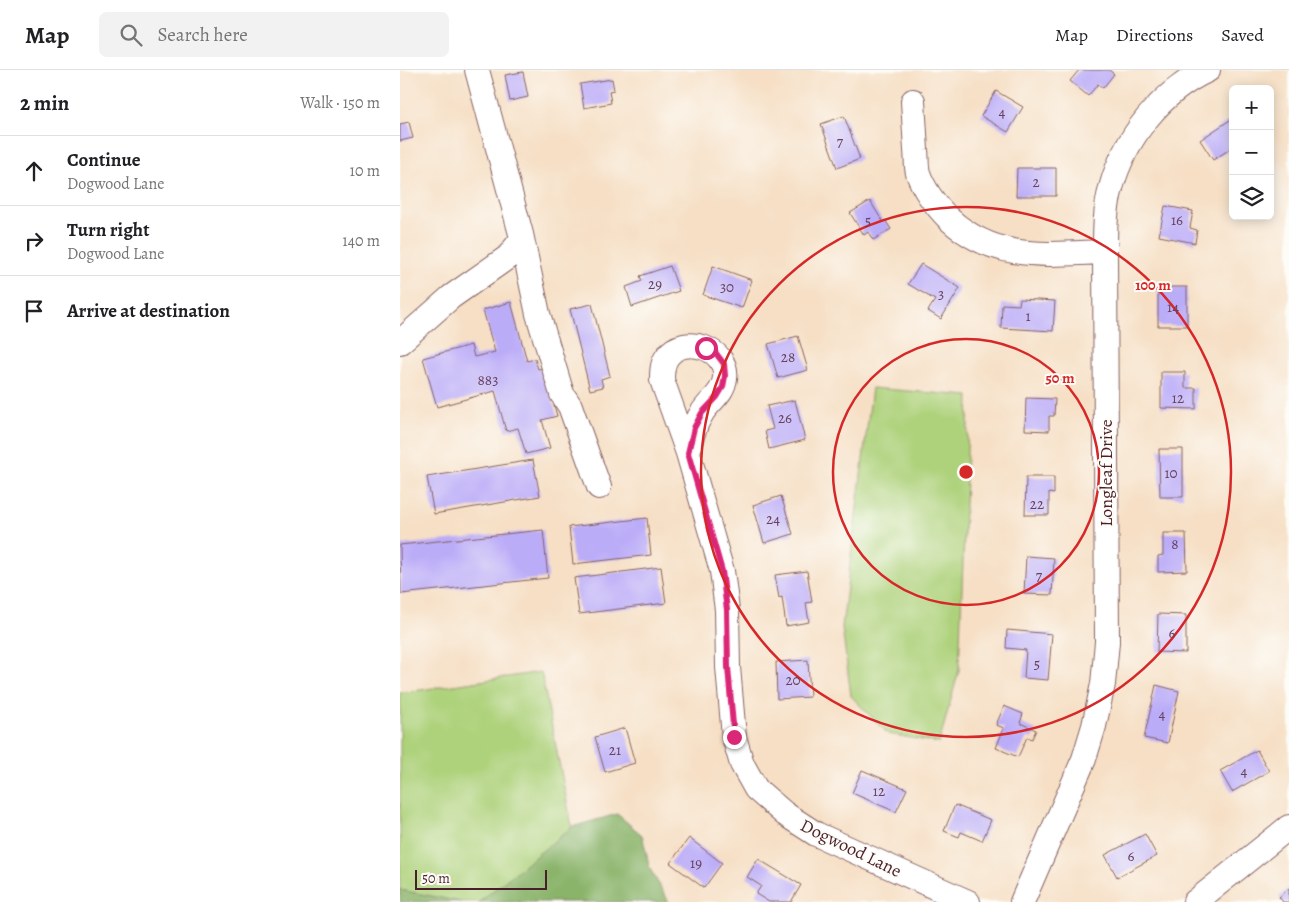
<!DOCTYPE html>
<html lang="en">
<head>
<meta charset="utf-8">
<style>
  :root { --surface:#fff; --page:#f2f2f2; --text:#202124; --muted:#757577; --line:#e0e0e0 }
  body { margin:0; font-family:Alegreya,serif; background:var(--page); color:var(--text) }
  .controls { position:absolute; right:15px; top:15px; display:grid; overflow:hidden; border-radius:8px; box-shadow:0 2px 12px #0003 }
  .controls button { width:45px; height:45px; display:grid; place-items:center; padding:0; border:0; border-bottom:1px solid var(--line); background:var(--surface); color:var(--text); font:25px sans-serif }
  .scale { position:absolute; left:15px; bottom:12px; width:132px; box-sizing:border-box; padding-left:5px; border:2px solid #4a1f2b; border-top:0; font-size:14px; line-height:18px; white-space:nowrap; color:#4a1f2b; -webkit-text-stroke:4px #fdfcf7; paint-order:stroke }
  .stop { position:absolute; width:15px; height:15px; margin:-11px; border:4px solid #db2777; border-radius:50%; background:#fff }
  .stop.end { background:#db2777; border-color:#fff; box-shadow:0 1px 5px #0008 }
  .list { margin:0; padding:0; list-style:none }
  h2 { display:flex; justify-content:space-between; align-items:center; height:65px; margin:0; padding:0 20px; font-size:21px }
  h2 small { font-size:16px; font-weight:400; color:var(--muted) }
  .list li { display:grid; grid-template-columns:32px 1fr auto; gap:15px; align-items:center; box-sizing:border-box; height:70px; padding:0 20px; border-top:1px solid var(--line) }
  .list b { display:block; font-size:19px; white-space:nowrap }
  .list p { margin:0; font-size:16px; white-space:nowrap; color:var(--muted) }
  .list em { font-size:16px; font-style:normal; color:var(--muted) }
  .icon { flex:none; width:28px; height:28px; fill:none; stroke:currentColor; stroke-width:2; stroke-linecap:round; stroke-linejoin:round }
  .map { position:relative; flex:none; width:889px; height:832px; overflow:hidden }
  header { display:flex; align-items:center; gap:30px; box-sizing:border-box; height:70px; padding:0 25px; background:var(--surface); border-bottom:1px solid var(--line) }
  header strong { font-size:24px }
  nav { display:flex; gap:28px; margin-inline-start:auto; font-size:18px }
  .search { width:350px; height:45px; background:var(--page); display:flex; align-items:center; gap:12px; box-sizing:border-box; padding:0 18px; border-radius:8px; color:var(--muted); font-size:19px }
  main { display:flex }
  aside { flex:1; background:var(--surface) }
  .map>svg:first-child { display:block }
  .green { fill:#aed27b; stroke:#7c7853 }
  .forest { fill:#8ab46b; stroke:#6a6a4b }
  .building { fill:#bbacf8 }
  .lines { fill:none; stroke-linecap:round; stroke-linejoin:round }
  .minor-casing { stroke:#866261; stroke-width:26 }
  .minor { stroke:#fff; stroke-width:24 }
  .route { stroke:#db2777; stroke-width:6 }
  .ring { fill:none; stroke:#d62828; stroke-width:2.5 }
  .labels { text-anchor:middle; dominant-baseline:central; stroke-width:4; stroke-linejoin:round; paint-order:stroke }
  .number-label { font-size:15px; fill:#66425e }
  .street-label { font-size:18px; fill:#4a1f2b; stroke:#fdfcf7 }
  .centre { fill:#d62828; stroke:#fdfcf7; stroke-width:2.5 }
  .ring-label { font-size:15px; text-anchor:middle; font-weight:bold; fill:#d62828; stroke:#fdfcf7; stroke-width:4; stroke-linejoin:round; paint-order:stroke }
</style>
</head>
<body>
<header>
<strong>Map</strong>
<div class="search"><svg class="icon" aria-label="search" viewBox="0 0 24 24"><circle cx="10" cy="10" r="6"/><path d="M15 15l6 6"/></svg>Search here</div>
<nav><a>Map</a><a>Directions</a><a>Saved</a></nav>
</header>
<main>
<aside>
<h2>2 min<small>Walk · 150 m</small></h2>
<ul class="list">
<li><svg class="icon" aria-label="ahead" viewBox="0 0 24 24"><path d="M12 20V5M6 11l6-6 6 6"/></svg><div><b>Continue</b><p>Dogwood Lane</p></div><em>10 m</em></li>
<li><svg class="icon" aria-label="right" viewBox="0 0 24 24"><path d="M7 20v-9h11M14 6l5 5-5 5"/></svg><div><b>Turn right</b><p>Dogwood Lane</p></div><em>140 m</em></li>
<li><svg class="icon" aria-label="arrive" viewBox="0 0 24 24"><path d="M6 21V4h12l-3 4 3 4H6"/></svg><div><b>Arrive at destination</b></div></li>
</ul>
</aside>
<div class="map">
<svg width="889" height="832" viewBox="0 0 889 832">
  <rect width="100%" height="100%" fill="#fdfcf7"/>
  <filter id="ink" filterUnits="userSpaceOnUse"><feTurbulence type="fractalNoise" baseFrequency=".02" numOctaves="2"/><feDisplacementMap in="SourceGraphic" scale="10" xChannelSelector="R" yChannelSelector="G"/><feConvolveMatrix kernelMatrix="1 2 1 2 8 2 1 2 1" color-interpolation-filters="sRGB"/></filter>
  <filter id="wash" filterUnits="userSpaceOnUse"><feTurbulence type="fractalNoise" baseFrequency=".0096" numOctaves="4" result="noise"/><feDisplacementMap in="SourceGraphic" scale="20" xChannelSelector="R" yChannelSelector="G"/><feGaussianBlur stdDeviation="1.12" result="paint"/><feColorMatrix in="noise" values="0 0 0 0 0 0 0 0 0 0 0 0 0 0 0 0 0 1.4 0 .05"/><feComposite in="paint" operator="in"/></filter>
  <g filter="url(#wash)">
    <rect width="100%" height="100%" fill="#f6dfc5"/>
    <path class="green" d="M472,318L569,326L559,600L539,673L488,664L451,626L442,557Z
      M141,602L172,757L79,832H61L0,820V623Z"/>
    <path class="forest" d="M217,744L242,765L250,799L269,832H79L172,757Z
      M0,820L61,832H0Z"/>
    <g id="blocks">
      <path class="building" d="M679,0H709L714,4L703,18L698,14L688,26L670,11Z
        M123,2L128,27L110,31L105,5Z
        M212,9L214,20L209,21L211,33L184,38L180,14Z
        M596,21L623,37L608,62L581,46Z
        M444,46L460,89L437,98L421,54Z
        M833,48V77L813,90L800,70Z
        M9,52L13,68L0,71V54Z
        M617,98H656V126H616Z
        M470,131L483,152L485,150L491,159L473,170L468,162L464,165L450,143Z
        M765,136L793,141L790,158L797,160L795,173L759,166Z
        M521,194L560,218L541,249L528,241L535,230L508,214Z
        M270,196L279,221L232,237L226,217L242,211L240,206Z
        M313,196L352,210L342,238L303,225Z
        M758,217H787V256H758Z
        M620,229L655,231L653,261L601,258L602,234L619,235Z
        M111,232L127,291L135,289L138,299L144,298L157,346L142,350L150,378L126,384L118,358L106,361L95,321L37,337L23,288L71,275L74,287L95,282L83,240Z
        M192,234L210,306L201,309L203,317L190,320L170,239Z
        M398,266L408,300L378,308L368,274Z
        M761,302H785V318H796V339L761,338Z
        M626,328L655,329L654,346H649V361L625,360Z
        M395,330L405,370L369,379L365,361L373,359L367,336Z
        M759,379H783V427H760Z
        M133,390L140,426L34,444L27,407Z
        M626,407H654V424L649,423V445H625Z
        M381,426L393,464L364,473L353,435Z
        M247,448L251,485L173,494L169,457Z
        M143,460L148,508L1,524L0,475Z
        M763,463H786L787,501L758,502V486L763,485Z
        M626,486L654,488L652,525L624,524Z
        M261,497L266,533L179,544L174,508Z
        M407,501L412,532L406,533L409,552L386,556L382,527L379,528L375,505Z
        M758,544L786,545V583L757,582Z
        M607,560L652,564L648,610L624,608L626,580L606,578Z
        M408,590L410,627L377,629L376,592Z
        M756,615L779,621L768,673L744,668Z
        M604,636L623,644L620,653L636,660L632,669L627,667L618,687L596,678L604,658L596,655Z
        M225,658L235,693L205,702L195,667Z
        M857,680L869,701L832,722L820,701Z
        M462,700L507,719L496,742L452,723Z
        M555,735L591,750L582,771L561,762L559,767L544,761Z
        M745,764L757,786L717,807L705,785Z
        M289,768L322,793L304,818L270,793Z
        M358,789L401,815L391,832H369L356,824L361,816L347,807Z
        M889,818V832H883L879,827Z"/>
    </g>
  </g>
  <g filter="url(#ink)">
    <use href="#blocks" fill-opacity="0" stroke="#866261" stroke-width="1"/>
    <g class="lines">
      <g class="minor-casing">
        <path id="minor" d="M77,0L121,164L138,244L162,324L170,336L199,417
          M513,31C514,48 515,64 516,80C517,88 516,96 518,103C524,121 537,137 550,150C597,192 647,184 705,182
          M0,272L51,227L108,187L122,169
          M288,383C291,369 294,355 302,343C310,330 323,324 325,308C329,279 284,263 267,287C262,294 262,302 262,310L288,383L322,501L327,540L328,597L334,667L342,694L356,719L385,744L416,764L568,832
          M622,832L684,689L694,656L703,614L707,572L705,182C705,161 705,139 711,118C725,67 761,22 808,0
          M795,832L889,757"/>
      </g>
      <use href="#minor" class="minor"/>
    </g>
  </g>
  <g class="lines" filter="url(#ink)">
    <path class="route" d="M306,278L315,282L324,294L325,306L323,317L317,327L302,343L294,358L288,383L322,501L327,540L328,597L334,667"/>
  </g>
  <g class="ring">
    <circle cx="566" cy="402" r="133"/>
    <circle cx="566" cy="402" r="265"/>
  </g>
  <g class="labels">
    <g class="number-label">
      <text x="602" y="42">4</text>
      <text x="440" y="72">7</text>
      <text x="636" y="112">2</text>
      <text x="777" y="150">16</text>
      <text x="468" y="151">5</text>
      <text x="255" y="214">29</text>
      <text x="327" y="217">30</text>
      <text x="541" y="224">3</text>
      <text x="773" y="237">14</text>
      <text x="628" y="246">1</text>
      <text x="388" y="287">28</text>
      <text x="88" y="310">883</text>
      <text x="778" y="328">12</text>
      <text x="385" y="348">26</text>
      <text x="771" y="403">10</text>
      <text x="637" y="434">22</text>
      <text x="373" y="449">24</text>
      <text x="775" y="474">8</text>
      <text x="639" y="506">7</text>
      <text x="772" y="563">6</text>
      <text x="637" y="594">5</text>
      <text x="393" y="610">20</text>
      <text x="762" y="644">4</text>
      <text x="215" y="680">21</text>
      <text x="844" y="701">4</text>
      <text x="479" y="721">12</text>
      <text x="731" y="786">6</text>
      <text x="296" y="793">19</text>
    </g>
    <g class="street-label">
      <text transform="translate(706 403) rotate(-90)">Longleaf Drive</text>
      <text transform="translate(451 778) rotate(26)">Dogwood Lane</text>
    </g>
  </g>
  <circle cx="566" cy="402" r="8" class="centre"/>
  <g class="ring-label">
    <text x="753" y="220">100 m</text>
    <text x="660" y="313">50 m</text>
  </g>
</svg>
<div class="controls">
<button>+</button>
<button>−</button>
<button><svg class="icon" aria-label="layers" viewBox="0 0 24 24"><path d="M12 4l9 5-9 5-9-5zM3 14l9 5 9-5"/></svg></button>
</div>
<div class="scale">50 m</div>
<div class="stop" style="left:306px;top:278px"></div>
<div class="stop end" style="left:334px;top:667px"></div>
</div>
</main>
</body>
</html>
